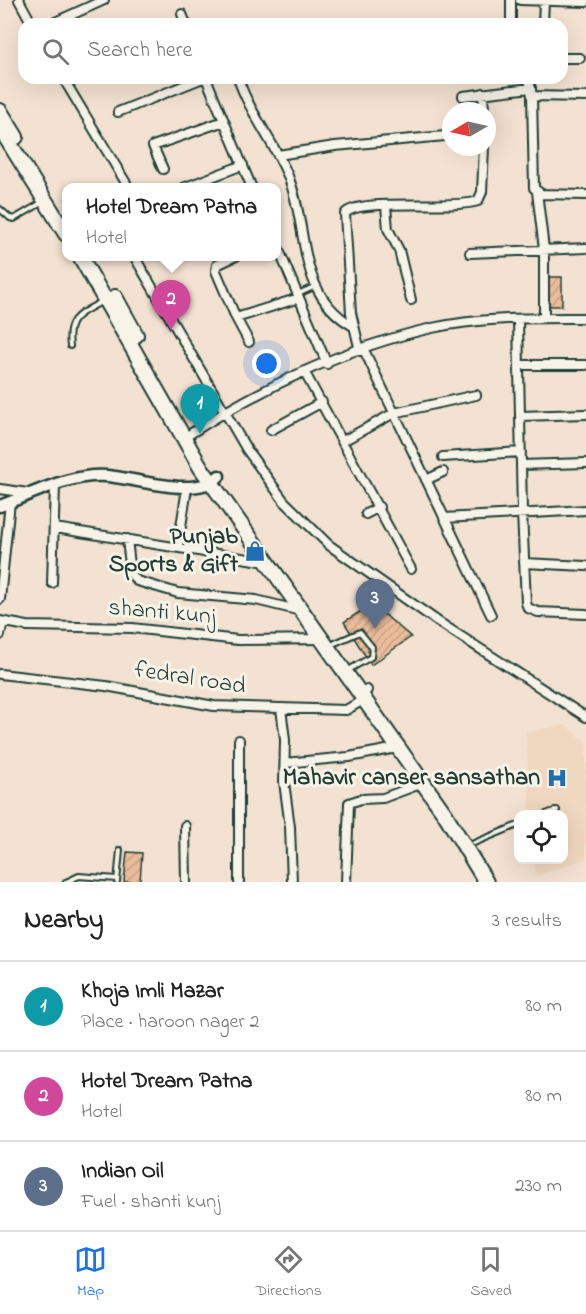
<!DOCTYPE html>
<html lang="en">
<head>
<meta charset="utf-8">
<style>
  :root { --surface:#fff; --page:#f6f6f6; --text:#222; --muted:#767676; --line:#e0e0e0; --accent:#1a73e8 }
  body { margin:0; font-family:"Indie Flower",sans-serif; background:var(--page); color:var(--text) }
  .controls { position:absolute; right:18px; bottom:18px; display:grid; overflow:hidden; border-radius:12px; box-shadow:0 6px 24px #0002 }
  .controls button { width:54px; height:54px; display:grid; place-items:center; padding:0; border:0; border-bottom:2px solid var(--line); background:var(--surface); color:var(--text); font:30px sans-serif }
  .compass { position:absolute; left:442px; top:102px; width:54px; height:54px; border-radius:50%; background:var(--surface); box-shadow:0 6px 24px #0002; rotate:261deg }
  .you { position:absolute; left:267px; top:364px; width:21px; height:21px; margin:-15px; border:4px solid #fff; border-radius:50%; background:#1a73e8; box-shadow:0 0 0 9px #1a73e833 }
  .badge { display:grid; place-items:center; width:39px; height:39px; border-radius:50%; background:var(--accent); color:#fff; font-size:20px; font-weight:700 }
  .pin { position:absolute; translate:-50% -50px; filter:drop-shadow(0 2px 3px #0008) }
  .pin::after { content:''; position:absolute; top:32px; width:21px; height:18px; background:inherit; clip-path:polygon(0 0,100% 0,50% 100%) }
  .popup { position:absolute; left:62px; top:183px; width:219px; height:78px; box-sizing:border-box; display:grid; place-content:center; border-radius:12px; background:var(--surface); filter:drop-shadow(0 2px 4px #0005); font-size:20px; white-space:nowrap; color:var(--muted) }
  .popup b { font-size:22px; color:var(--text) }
  .popup::after { content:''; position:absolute; left:50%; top:100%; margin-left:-12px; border:12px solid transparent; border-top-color:var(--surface) }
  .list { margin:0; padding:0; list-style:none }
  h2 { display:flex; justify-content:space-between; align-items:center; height:78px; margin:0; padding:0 24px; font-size:26px }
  h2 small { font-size:20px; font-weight:400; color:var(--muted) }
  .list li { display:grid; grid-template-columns:39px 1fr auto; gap:18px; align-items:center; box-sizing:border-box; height:90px; padding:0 24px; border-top:2px solid var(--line) }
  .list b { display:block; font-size:22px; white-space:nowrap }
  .list p { margin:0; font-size:20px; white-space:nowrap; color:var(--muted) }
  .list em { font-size:20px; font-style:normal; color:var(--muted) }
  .icon { flex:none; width:33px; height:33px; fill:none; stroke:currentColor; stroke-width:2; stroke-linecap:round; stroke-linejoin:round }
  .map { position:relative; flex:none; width:586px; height:882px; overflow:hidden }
  .search { position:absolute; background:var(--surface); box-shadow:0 6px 24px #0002; left:18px; right:18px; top:18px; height:66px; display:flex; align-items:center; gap:15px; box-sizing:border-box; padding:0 21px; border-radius:18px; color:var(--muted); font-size:22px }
  .sheet { height:348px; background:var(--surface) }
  nav { display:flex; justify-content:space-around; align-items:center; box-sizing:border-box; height:84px; border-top:2px solid var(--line); background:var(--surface); font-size:16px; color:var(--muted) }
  nav a { display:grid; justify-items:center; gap:3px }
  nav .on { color:var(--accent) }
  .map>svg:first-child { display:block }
  .built { fill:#f0d7c0 }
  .building { fill:url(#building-hatch); stroke:#1f3d34; stroke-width:1.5 }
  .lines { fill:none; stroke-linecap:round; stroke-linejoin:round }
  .lane-casing { stroke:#1f3d34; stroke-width:8 }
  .street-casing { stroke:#1f3d34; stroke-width:12 }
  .secondary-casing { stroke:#1f3d34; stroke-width:15 }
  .highway-casing { stroke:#1f3d34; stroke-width:18 }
  .lane { stroke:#f7f3e8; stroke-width:4 }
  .street { stroke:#f7f3e8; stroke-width:8 }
  .secondary { stroke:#f7f3e8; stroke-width:10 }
  .highway { stroke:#f7f3e8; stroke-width:14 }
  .labels { text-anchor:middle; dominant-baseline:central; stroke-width:6; stroke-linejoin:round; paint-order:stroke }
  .poi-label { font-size:24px; font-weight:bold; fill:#1f3d34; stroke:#f7f3e8; text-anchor:end }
  .street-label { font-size:24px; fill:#1f3d34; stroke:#f7f3e8 }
</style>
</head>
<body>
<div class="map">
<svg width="586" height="882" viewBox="0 0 586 882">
  <defs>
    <pattern id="building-hatch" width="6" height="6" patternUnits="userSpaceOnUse" patternTransform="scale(1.5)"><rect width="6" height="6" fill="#eabc9a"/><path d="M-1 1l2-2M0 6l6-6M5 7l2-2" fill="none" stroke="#c8a285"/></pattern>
  </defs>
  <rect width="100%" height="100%" fill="#f3e2d1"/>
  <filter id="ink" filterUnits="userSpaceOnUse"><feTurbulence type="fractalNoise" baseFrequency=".0167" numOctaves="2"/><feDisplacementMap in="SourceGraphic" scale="12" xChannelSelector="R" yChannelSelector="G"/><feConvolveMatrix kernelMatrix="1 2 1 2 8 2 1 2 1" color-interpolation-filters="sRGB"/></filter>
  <g filter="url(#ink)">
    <path class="built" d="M565,725L586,741V859L536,876L534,860H564V814H530L526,732Z"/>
    <path class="building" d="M546,277H562V306H547Z
      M372,604L411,637L371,665L344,622Z
      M127,852L142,853L140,882H124Z"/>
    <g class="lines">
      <g class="lane-casing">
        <path id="lane" d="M0,209L10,218L14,219L43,202
          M298,294L316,286
          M70,346C66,317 80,314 103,301
          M335,643L360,632L372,647L371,657L352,668
          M546,814L557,810
          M474,843L518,825
          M66,882L79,876L117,879
          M117,882L120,850"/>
      </g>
      <g class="street-casing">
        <path id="street" d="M19,0L32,24
          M511,0V24
          M520,0L586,2
          M182,14L186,24
          M51,24L104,0
          M543,24L544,1
          M562,58H580
          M63,78L129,188
          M206,78L252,188
          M238,78C249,112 274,142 288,176C310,230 295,293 353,326
          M529,78L532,96L534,188L541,194L586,195
          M483,93L484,111
          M463,96L531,88
          M532,96L586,97
          M118,112L203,78
          M278,155L335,146L445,136
          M163,169L153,146L224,121
          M183,188L243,165
          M537,192L544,249V318
          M386,206L388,229L399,250L411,300
          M276,243L327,364
          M470,253L586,248
          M134,256L247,450L284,501L329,545L437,621L586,717
          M236,256L217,265L216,271L236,318L299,298
          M236,318L249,342
          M518,320L522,512L526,603L528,608L538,612L586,614
          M364,350L491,615
          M360,351L351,313L345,214C356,197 454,210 478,201L482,192L484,147
          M519,365H586
          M305,373L411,569
          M520,416L586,414
          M271,430L322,402
          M190,434C262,387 347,347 432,328C481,317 536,318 586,318
          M343,441L394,413L476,395
          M443,457L521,452
          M521,465L586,463
          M426,480L443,472
          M0,489L28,493
          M366,514L379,507
          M444,518L586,510
          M55,528L267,562
          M127,539L131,574L137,581L178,593L256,600L301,611
          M178,546L187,488
          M524,563L586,566
          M52,583L55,486
          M0,599L10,502
          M0,621L27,626L132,628L238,640L321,639
          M0,635L3,622
          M0,674L106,686L214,706L346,710L358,703L367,690
          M281,708L285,740L284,782L290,827L292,882
          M285,763L349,757L397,748
          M185,826L186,882
          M239,882V740
          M346,882L349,803L361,799L383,798L423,783"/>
      </g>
      <g class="secondary-casing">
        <path id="secondary" d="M0,506C33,494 71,473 107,476C137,478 196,500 219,476"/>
      </g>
      <g class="highway-casing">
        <path id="highway" d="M0,111L16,137
          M0,128L66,234
          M80,256L201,468L445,814L486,882
          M115,297L136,335"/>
      </g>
      <use href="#lane" class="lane"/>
      <use href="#street" class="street"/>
      <use href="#secondary" class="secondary"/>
      <use href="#highway" class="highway"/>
    </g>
  </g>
  <defs>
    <g id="shop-bare" transform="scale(1.62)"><path d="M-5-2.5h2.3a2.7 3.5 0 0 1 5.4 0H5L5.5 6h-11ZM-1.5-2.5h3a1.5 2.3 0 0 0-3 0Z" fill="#1f6fb2" stroke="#f7f3e8" stroke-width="2.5" paint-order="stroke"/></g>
    <g id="hospital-bare" transform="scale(1.62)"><path d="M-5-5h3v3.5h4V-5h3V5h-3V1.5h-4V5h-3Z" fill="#1f6fb2" stroke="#f7f3e8" stroke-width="2.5" paint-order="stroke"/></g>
  </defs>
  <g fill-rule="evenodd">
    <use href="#shop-bare" x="255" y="551"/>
    <use href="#hospital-bare" x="557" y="778"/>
  </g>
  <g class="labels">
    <g class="poi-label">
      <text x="238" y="537">Punjab<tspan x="238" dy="28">Sports &amp; Gift</tspan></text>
      <text x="540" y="778">Mahavir canser sansathan</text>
    </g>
    <g class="street-label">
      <text transform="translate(162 613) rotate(5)">shanti kunj</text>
      <text transform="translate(190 679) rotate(9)">fedral road</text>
    </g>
  </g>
</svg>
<div class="controls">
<button><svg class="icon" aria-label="locate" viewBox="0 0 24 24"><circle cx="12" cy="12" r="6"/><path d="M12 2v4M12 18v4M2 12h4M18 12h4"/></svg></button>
</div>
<svg class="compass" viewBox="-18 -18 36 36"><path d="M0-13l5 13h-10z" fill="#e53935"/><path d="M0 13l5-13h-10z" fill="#767676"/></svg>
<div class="you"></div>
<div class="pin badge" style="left:200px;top:434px;background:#0f9aa8">1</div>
<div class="pin badge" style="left:171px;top:330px;background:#d1479c">2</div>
<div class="popup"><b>Hotel Dream Patna</b>Hotel</div>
<div class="pin badge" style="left:375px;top:629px;background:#5c6f8a">3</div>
<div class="search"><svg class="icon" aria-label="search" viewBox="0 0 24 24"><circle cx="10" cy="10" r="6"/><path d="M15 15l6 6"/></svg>Search here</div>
</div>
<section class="sheet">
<h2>Nearby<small>3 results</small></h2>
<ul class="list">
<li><span class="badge" style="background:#0f9aa8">1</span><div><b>Khoja Imli Mazar</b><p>Place · haroon nager 2</p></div><em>80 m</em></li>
<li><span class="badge" style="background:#d1479c">2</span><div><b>Hotel Dream Patna</b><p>Hotel</p></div><em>80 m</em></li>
<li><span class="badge" style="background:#5c6f8a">3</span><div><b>Indian Oil</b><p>Fuel · shanti kunj</p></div><em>230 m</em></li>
</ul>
</section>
<nav>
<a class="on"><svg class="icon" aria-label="map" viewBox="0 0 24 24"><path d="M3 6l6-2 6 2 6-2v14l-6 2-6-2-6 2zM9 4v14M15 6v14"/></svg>Map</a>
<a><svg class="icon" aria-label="directions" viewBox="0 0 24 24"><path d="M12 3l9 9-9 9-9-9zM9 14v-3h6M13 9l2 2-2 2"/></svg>Directions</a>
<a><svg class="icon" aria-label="saved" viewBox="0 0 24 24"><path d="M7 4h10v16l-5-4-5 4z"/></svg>Saved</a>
</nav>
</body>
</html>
